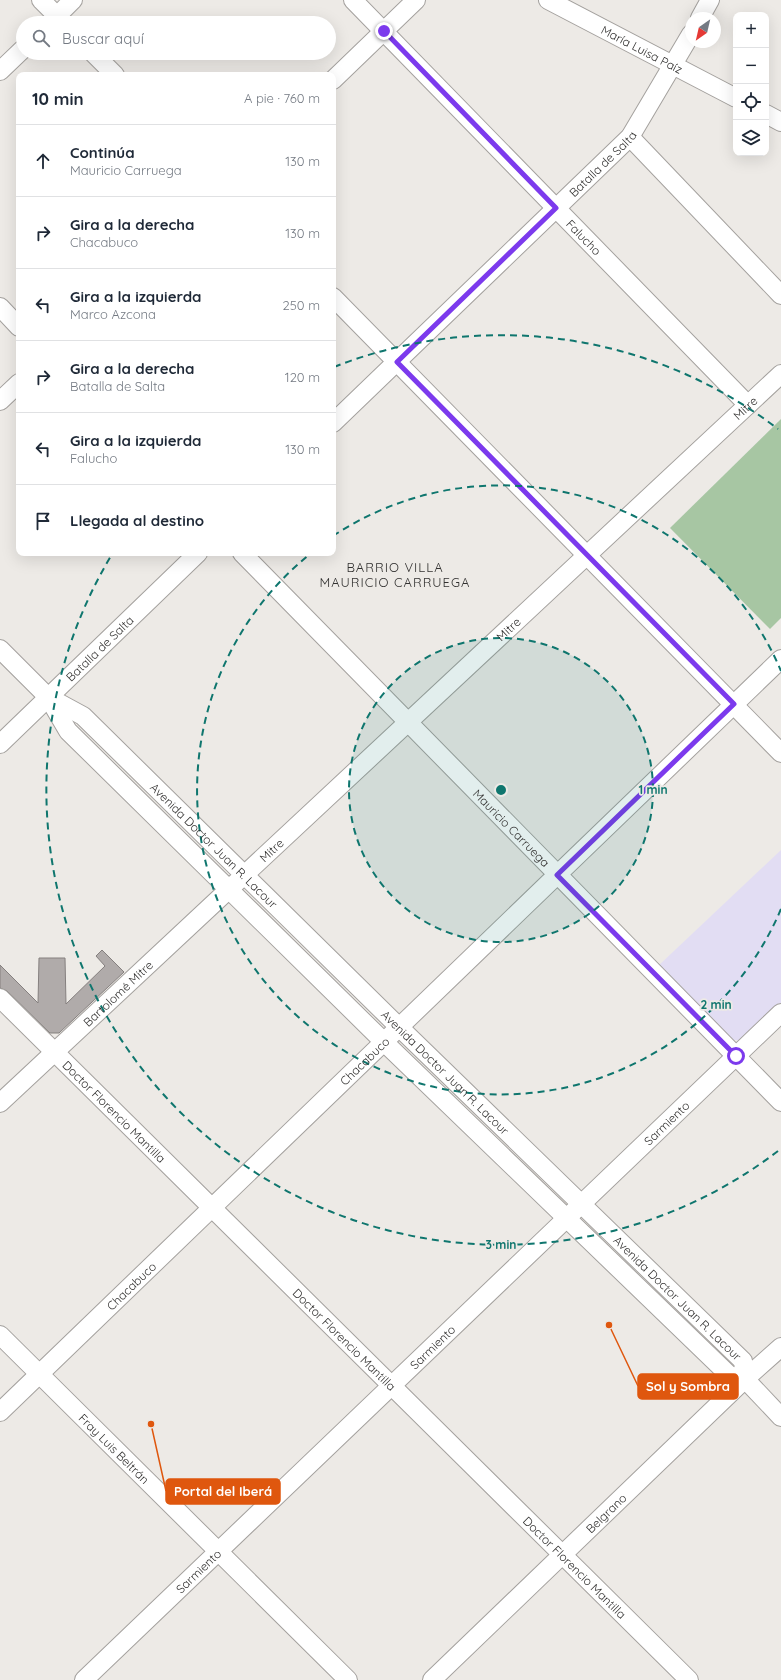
<!DOCTYPE html>
<html lang="es">
<head>
<meta charset="utf-8">
<style>
  :root { --surface:#fff; --page:#f2f2f3; --text:#1f2937; --muted:#747a83; --line:#e0e1e3 }
  body { margin:0; font-family:Quicksand,sans-serif; background:var(--page); color:var(--text) }
  .controls { position:absolute; right:12px; top:12px; display:grid; overflow:hidden; border-radius:8px; box-shadow:0 4px 16px #0002 }
  .controls button { width:36px; height:36px; display:grid; place-items:center; padding:0; border:0; border-bottom:1px solid var(--line); background:var(--surface); color:var(--text); font:20px sans-serif }
  .compass { position:absolute; left:685px; top:12px; width:36px; height:36px; border-radius:50%; background:var(--surface); box-shadow:0 4px 16px #0002; rotate:214deg }
  .stop { position:absolute; width:12px; height:12px; margin:-9px; border:3px solid #7c3aed; border-radius:50%; background:#fff }
  .stop.end { background:#7c3aed; border-color:#fff; box-shadow:0 1px 4px #0008 }
  .list { margin:0; padding:0; list-style:none }
  h2 { display:flex; justify-content:space-between; align-items:center; height:52px; margin:0; padding:0 16px; font-size:17px }
  h2 small { font-size:13px; font-weight:400; color:var(--muted) }
  .list li { display:grid; grid-template-columns:26px 1fr auto; gap:12px; align-items:center; box-sizing:border-box; height:72px; padding:0 16px; border-top:1px solid var(--line) }
  .list b { display:block; font-size:15px; white-space:nowrap }
  .list p { margin:0; font-size:13px; white-space:nowrap; color:var(--muted) }
  .list em { font-size:13px; font-style:normal; color:var(--muted) }
  .icon { flex:none; width:22px; height:22px; fill:none; stroke:currentColor; stroke-width:2; stroke-linecap:round; stroke-linejoin:round }
  .map { position:relative; flex:none; width:781px; height:1680px; overflow:hidden }
  .search { position:absolute; background:var(--surface); box-shadow:0 4px 16px #0002; left:16px; top:16px; width:320px; height:44px; display:flex; align-items:center; gap:10px; box-sizing:border-box; padding:0 14px; border-radius:22px; color:var(--muted); font-size:15px }
  .panel { position:absolute; background:var(--surface); box-shadow:0 4px 16px #0002; left:16px; top:72px; width:320px; height:484px; border-radius:8px }
  .map>svg:first-child { display:block }
  .education { fill:#e2ddf3 }
  .grass { fill:#a7c6a3 }
  .building { fill:#b0abaa; stroke:#85807f }
  .lines { fill:none; stroke-linecap:round; stroke-linejoin:round }
  .minor-casing { stroke:#a4a19e; stroke-width:20 }
  .minor { stroke:#fff; stroke-width:18 }
  .route { stroke:#7c3aed; stroke-width:5 }
  .ring { fill:none; stroke:#0f766e; stroke-width:2; stroke-dasharray:7 5 }
  .labels { text-anchor:middle; dominant-baseline:central; stroke-width:3.5; stroke-linejoin:round; paint-order:stroke }
  .street-label { font-size:12px; fill:#323130; stroke:#edeae6 }
  .neighbourhood-label { font-size:13px; letter-spacing:1px; fill:#323130; stroke:#edeae6 }
  .centre { fill:#0f766e; stroke:#edeae6; stroke-width:2 }
  .ring-label { font-size:12px; text-anchor:middle; font-weight:bold; fill:#0f766e; stroke:#edeae6; stroke-width:3.5; stroke-linejoin:round; paint-order:stroke }
  .leader { fill:none; stroke:#df570e; stroke-width:1.5 }
  .callout-dot { fill:#df570e; stroke:#edeae6; stroke-width:1.5 }
  .callout { fill:#df570e; stroke:#df570e; stroke-width:1.5 }
  .callout-label { font-size:13px; text-anchor:middle; font-weight:bold; fill:#fff }
</style>
</head>
<body>
<div class="map">
<svg width="781" height="1680" viewBox="0 0 781 1680">
  <rect width="100%" height="100%" fill="#edeae6"/>
  <path class="education" d="M781,850V1003L743,1040H730L657,967Z"/>
  <path class="grass" d="M781,419V618L770,629L670,528Z"/>
  <path class="building" d="M102,950L124,972L59,1033H50L7,991L0,988V965L38,1003L39,958H65L66,1004L105,966L96,956Z"/>
  <g class="lines">
    <g class="minor-casing">
      <g id="minor">
        <path d="M41,0L64,23"/>
        <path id="s1" d="M353,0L748,405"/>
        <path id="s2" d="M548,0L736,98"/>
        <path d="M700,18L710,0"/>
        <path d="M50,23L73,0"/>
        <path d="M93,53L115,75"/>
        <path d="M0,71L23,49"/>
        <path d="M333,80L416,0"/>
        <path d="M766,114L781,122"/>
        <path d="M630,137L781,295"/>
        <path d="M333,297L781,753"/>
        <path d="M0,307L19,327"/>
        <path d="M0,401L19,383"/>
        <path id="s3" d="M333,423L630,137L691,34"/>
        <path id="s4" d="M242,553L781,1102"/>
        <path d="M0,649L48,697L68,731L384,1042L729,1375L745,1379"/>
        <path id="s5" d="M48,697L83,716L399,1027L743,1361L745,1379"/>
        <path id="s6" d="M0,744L198,553"/>
        <path id="s7" d="M0,998L689,1680"/>
        <path id="s8" d="M0,1103L781,374"/>
        <path id="s9" d="M0,1335L348,1680"/>
        <path d="M745,1379L781,1417"/>
        <path id="s10" d="M0,1412L781,659"/>
        <path id="s11" d="M84,1680L781,1013"/>
        <path id="s12" d="M432,1680L745,1379L781,1347"/>
      </g>
    </g>
    <use href="#minor" class="minor"/>
  </g>
  <g class="lines">
    <path class="route" d="M384,31L556,208L397,362L734,704L557,875L736,1056"/>
  </g>
  <circle cx="501" cy="790" r="152" fill="#0f766e" fill-opacity=".12"/>
  <g class="ring">
    <circle cx="501" cy="790" r="152"/>
    <path d="M781 909A304 304 0 1 1 310 554M333 536A304 304 0 0 1 781 671"/>
    <path d="M778 1151A455 455 0 0 1 111 556M334 367A455 455 0 0 1 778 429"/>
  </g>
  <g class="labels">
    <g class="street-label">
      <text stroke="none"><textPath href="#s2" startOffset="106">María Luisa Paíz</textPath></text>
      <text stroke="none"><textPath href="#s3" startOffset="374">Batalla de Salta</textPath></text>
      <text stroke="none"><textPath href="#s1" startOffset="331">Falucho</textPath></text>
      <text stroke="none"><textPath href="#s8" startOffset="1019">Mitre</textPath></text>
      <text stroke="none"><textPath href="#s8" startOffset="695">Mitre</textPath></text>
      <text stroke="none"><textPath href="#s6" startOffset="138">Batalla de Salta</textPath></text>
      <text stroke="none"><textPath href="#s4" startOffset="385">Mauricio Carruega</textPath></text>
      <text stroke="none"><textPath href="#s5" startOffset="224">Avenida Doctor Juan R. Lacour</textPath></text>
      <text stroke="none"><textPath href="#s8" startOffset="371">Mitre</textPath></text>
      <text stroke="none"><textPath href="#s8" startOffset="161">Bartolomé Mitre</textPath></text>
      <text stroke="none"><textPath href="#s10" startOffset="506">Chacabuco</textPath></text>
      <text stroke="none"><textPath href="#s5" startOffset="548">Avenida Doctor Juan R. Lacour</textPath></text>
      <text stroke="none"><textPath href="#s7" startOffset="161">Doctor Florencio Mantilla</textPath></text>
      <text stroke="none"><textPath href="#s11" startOffset="806">Sarmiento</textPath></text>
      <text stroke="none"><textPath href="#s10" startOffset="182">Chacabuco</textPath></text>
      <text stroke="none"><textPath href="#s5" startOffset="872">Avenida Doctor Juan R. Lacour</textPath></text>
      <text stroke="none"><textPath href="#s7" startOffset="485">Doctor Florencio Mantilla</textPath></text>
      <text stroke="none"><textPath href="#s11" startOffset="482">Sarmiento</textPath></text>
      <text stroke="none"><textPath href="#s9" startOffset="161">Fray Luis Beltrán</textPath></text>
      <text stroke="none"><textPath href="#s12" startOffset="241">Belgrano</textPath></text>
      <text stroke="none"><textPath href="#s7" startOffset="809">Doctor Florencio Mantilla</textPath></text>
      <text stroke="none"><textPath href="#s11" startOffset="158">Sarmiento</textPath></text>
    </g>
    <g class="neighbourhood-label">
      <text x="395" y="567">BARRIO VILLA<tspan x="395" dy="15">MAURICIO CARRUEGA</tspan></text>
    </g>
  </g>
  <circle cx="501" cy="790" r="6" class="centre"/>
  <g class="ring-label">
    <text x="653" y="794">1 min</text>
    <text x="716" y="1009">2 min</text>
    <text x="501" y="1249">3 min</text>
  </g>
  <path class="leader" d="M609 1325L638 1386M151 1424L166 1491"/>
  <g class="callout-dot">
    <circle cx="609" cy="1325" r="4"/>
    <circle cx="151" cy="1424" r="4"/>
  </g>
  <g class="callout">
    <rect x="638" y="1374" width="100" height="25" rx="4"/>
    <rect x="166" y="1479" width="114" height="25" rx="4"/>
  </g>
  <g class="callout-label">
    <text x="688" y="1391">Sol y Sombra</text>
    <text x="223" y="1496">Portal del Iberá</text>
  </g>
</svg>
<div class="controls">
<button>+</button>
<button>−</button>
<button><svg class="icon" aria-label="locate" viewBox="0 0 24 24"><circle cx="12" cy="12" r="6"/><path d="M12 2v4M12 18v4M2 12h4M18 12h4"/></svg></button>
<button><svg class="icon" aria-label="layers" viewBox="0 0 24 24"><path d="M12 4l9 5-9 5-9-5zM3 14l9 5 9-5"/></svg></button>
</div>
<svg class="compass" viewBox="-18 -18 36 36"><path d="M0-13l5 13h-10z" fill="#e53935"/><path d="M0 13l5-13h-10z" fill="#747a83"/></svg>
<div class="stop" style="left:736px;top:1056px"></div>
<div class="stop end" style="left:384px;top:31px"></div>
<div class="search"><svg class="icon" aria-label="search" viewBox="0 0 24 24"><circle cx="10" cy="10" r="6"/><path d="M15 15l6 6"/></svg>Buscar aquí</div>
<section class="panel">
<h2>10 min<small>A pie · 760 m</small></h2>
<ul class="list">
<li><svg class="icon" aria-label="ahead" viewBox="0 0 24 24"><path d="M12 20V5M6 11l6-6 6 6"/></svg><div><b>Continúa</b><p>Mauricio Carruega</p></div><em>130 m</em></li>
<li><svg class="icon" aria-label="right" viewBox="0 0 24 24"><path d="M7 20v-9h11M14 6l5 5-5 5"/></svg><div><b>Gira a la derecha</b><p>Chacabuco</p></div><em>130 m</em></li>
<li><svg class="icon" aria-label="left" viewBox="0 0 24 24"><path d="M17 20v-9H6M10 6l-5 5 5 5"/></svg><div><b>Gira a la izquierda</b><p>Marco Azcona</p></div><em>250 m</em></li>
<li><svg class="icon" aria-label="right" viewBox="0 0 24 24"><path d="M7 20v-9h11M14 6l5 5-5 5"/></svg><div><b>Gira a la derecha</b><p>Batalla de Salta</p></div><em>120 m</em></li>
<li><svg class="icon" aria-label="left" viewBox="0 0 24 24"><path d="M17 20v-9H6M10 6l-5 5 5 5"/></svg><div><b>Gira a la izquierda</b><p>Falucho</p></div><em>130 m</em></li>
<li><svg class="icon" aria-label="arrive" viewBox="0 0 24 24"><path d="M6 21V4h12l-3 4 3 4H6"/></svg><div><b>Llegada al destino</b></div></li>
</ul>
</section>
</div>
</body>
</html>
